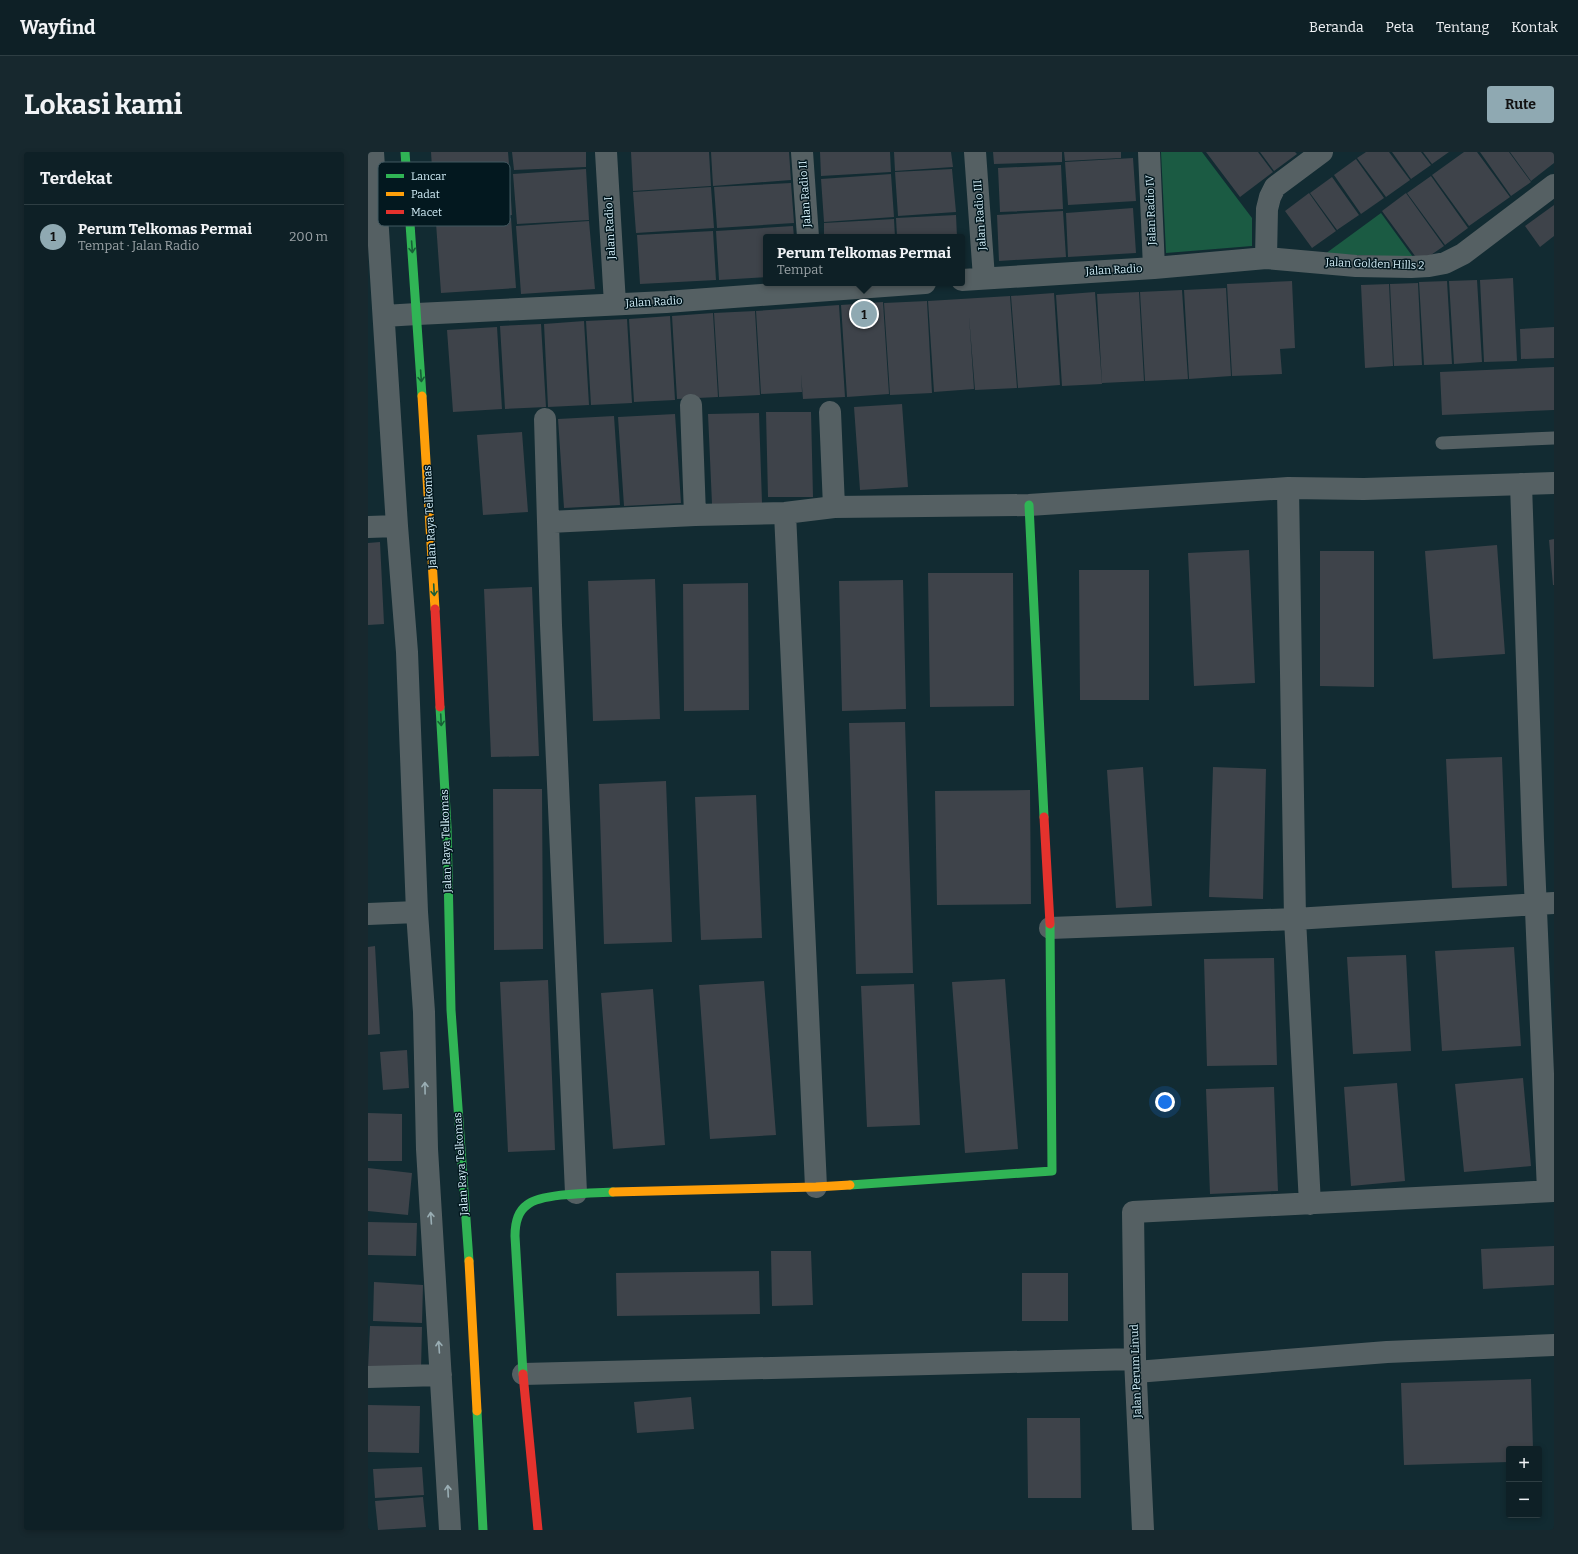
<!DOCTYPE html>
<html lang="id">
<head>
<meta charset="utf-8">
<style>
  :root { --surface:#0e2026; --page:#17282e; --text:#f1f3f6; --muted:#9ba3a7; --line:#2e3e43; --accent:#8fa9b2 }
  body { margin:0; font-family:Bitter,serif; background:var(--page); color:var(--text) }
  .controls { position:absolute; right:12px; bottom:12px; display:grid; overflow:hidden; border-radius:4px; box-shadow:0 2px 6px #0003 }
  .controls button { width:36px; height:36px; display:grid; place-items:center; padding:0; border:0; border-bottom:1px solid var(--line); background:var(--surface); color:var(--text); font:20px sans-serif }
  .you { position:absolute; left:797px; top:950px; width:14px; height:14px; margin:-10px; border:3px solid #fff; border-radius:50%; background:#1a73e8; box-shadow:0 0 0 6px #1a73e833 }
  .badge { display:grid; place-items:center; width:26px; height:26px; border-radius:50%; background:var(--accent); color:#111; font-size:13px; font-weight:700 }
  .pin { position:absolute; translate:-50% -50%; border:2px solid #fff; box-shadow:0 1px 4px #0006 }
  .popup { position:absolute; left:395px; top:82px; width:202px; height:52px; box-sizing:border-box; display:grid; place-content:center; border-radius:4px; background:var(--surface); filter:drop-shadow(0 1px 3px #0005); font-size:13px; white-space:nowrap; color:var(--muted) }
  .popup b { font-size:15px; color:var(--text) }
  .popup::after { content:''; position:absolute; left:50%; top:100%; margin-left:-8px; border:8px solid transparent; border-top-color:var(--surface) }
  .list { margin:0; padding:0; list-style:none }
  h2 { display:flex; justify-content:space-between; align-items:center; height:52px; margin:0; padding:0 16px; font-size:17px }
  h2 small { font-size:13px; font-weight:400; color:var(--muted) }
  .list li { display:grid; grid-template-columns:26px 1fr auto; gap:12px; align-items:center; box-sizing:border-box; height:64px; padding:0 16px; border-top:1px solid var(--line) }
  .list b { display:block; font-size:15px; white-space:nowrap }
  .list p { margin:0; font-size:13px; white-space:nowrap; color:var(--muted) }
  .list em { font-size:13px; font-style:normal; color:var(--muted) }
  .map { position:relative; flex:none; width:1186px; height:1378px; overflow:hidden; border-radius:4px }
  header { display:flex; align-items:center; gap:24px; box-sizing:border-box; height:56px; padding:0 20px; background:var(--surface); border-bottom:1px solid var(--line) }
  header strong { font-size:19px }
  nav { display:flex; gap:22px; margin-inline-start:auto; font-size:14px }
  .intro { display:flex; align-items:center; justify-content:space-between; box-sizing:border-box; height:96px; padding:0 24px }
  h1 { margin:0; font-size:28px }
  .button { padding:10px 18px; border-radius:4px; background:var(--accent); color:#111; font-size:14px; font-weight:700 }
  main { display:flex; gap:24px; padding:0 24px }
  aside { flex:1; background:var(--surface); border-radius:4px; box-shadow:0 2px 6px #0003 }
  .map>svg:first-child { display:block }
  .green { fill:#1b5b43 }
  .building { fill:#3e434a }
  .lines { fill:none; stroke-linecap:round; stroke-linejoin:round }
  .lane { stroke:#556063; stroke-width:13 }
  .street { stroke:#556063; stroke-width:22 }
  .fast { stroke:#30b455; stroke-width:9 }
  .slow { stroke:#ff9f0a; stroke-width:9 }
  .jam { stroke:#e5322d; stroke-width:9 }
  .oneway { stroke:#175e37 }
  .oneway2 { stroke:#9aaeb4 }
  .labels { text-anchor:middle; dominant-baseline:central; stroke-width:3; stroke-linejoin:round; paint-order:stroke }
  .street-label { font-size:11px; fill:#d2edf7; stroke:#03181f }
  .key { fill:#03181f; stroke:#415860; stroke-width:1 }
  .key-label { font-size:11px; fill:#d2edf7 }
</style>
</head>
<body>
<header>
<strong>Wayfind</strong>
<nav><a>Beranda</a><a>Peta</a><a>Tentang</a><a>Kontak</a></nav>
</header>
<div class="intro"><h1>Lokasi kami</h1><a class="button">Rute</a></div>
<main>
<aside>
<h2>Terdekat<small></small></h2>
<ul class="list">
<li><span class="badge">1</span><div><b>Perum Telkomas Permai</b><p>Tempat · Jalan Radio</p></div><em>200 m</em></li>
</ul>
</aside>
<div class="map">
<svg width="1186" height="1378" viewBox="0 0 1186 1378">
  <rect width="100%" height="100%" fill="#122b32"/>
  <path class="green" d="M793,0H834L884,66V94L798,101Z
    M1013,61L1045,105L957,102Z"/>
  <path class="building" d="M63,0H140L141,12L64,16Z
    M144,0H218V15L146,18Z
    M263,0H341L343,34L265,39Z
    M343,0H421L423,28L345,34Z
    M452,0H522L523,20L453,24Z
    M526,0H583L585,15L527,19Z
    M625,0H694V10L626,12Z
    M696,0H753V6L697,9Z
    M838,0H890L905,20L872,45Z
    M892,0H927L929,2L906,19Z
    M998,0H1021L1042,28L1018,45L989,6Z
    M1024,0H1053L1063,13L1043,27Z
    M1055,0H1081L1064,12Z
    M1096,0H1109L1142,45L1101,74L1064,23Z
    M1112,0H1141L1163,30L1143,44Z
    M1142,0H1186V11L1163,29Z
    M765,6L768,49L700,53L697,10Z
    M988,7L1016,46L993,62L966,23Z
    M693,13L695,57L632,60L630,16Z
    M141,15L144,63L66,67L63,19Z
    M218,17L221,68L149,72L145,22Z
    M584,17L588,60L530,64L527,20Z
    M523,22L526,65L456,70L453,27Z
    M1063,24L1100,76L1077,93L1039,41Z
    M964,25L991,63L969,78L942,41Z
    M423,31L426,71L349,76L346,35Z
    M343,35L346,76L268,81L265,40Z
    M941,41L968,79L944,96L917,59Z
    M1038,41L1076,94L1060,105L1047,104L1014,59Z
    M1186,53V84L1172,95L1157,74Z
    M765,56L768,101L700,105L698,61Z
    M695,59L698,105L631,109L629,63Z
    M588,63L589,85H529L528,66Z
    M143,66L148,136L73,141L68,71Z
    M526,67L527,85H456V71Z
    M221,69L227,137L153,142L148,74Z
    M425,74L426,85H398V125L351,128L348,79Z
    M345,79L348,128L272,132L269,83Z
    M1145,126L1149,209L1116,210L1112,128Z
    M1109,128L1114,210L1086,212L1081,129Z
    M924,129L927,196L912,197L914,222L864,224L859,132Z
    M1079,129L1084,212L1056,213L1051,130Z
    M1050,131L1054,213L1026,214L1022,132Z
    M1021,132L1025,214L997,216L993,133Z
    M858,136L863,224L821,227L816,138Z
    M814,138L820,227L777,229L772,140Z
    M727,140L734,232L694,234L688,143Z
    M771,140L776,229L734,231L729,142Z
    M686,141L692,233L650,236L643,144Z
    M642,144L649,236L607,238L601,164L606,237L566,240L560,149Z
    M559,149L564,241L522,243L516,151Z
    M515,150L521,242L479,245L473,153Z
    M471,153L477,245L435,247L433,222L434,240L393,242L388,159Z
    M387,159L392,243L351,245L346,161Z
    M345,161L350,245L309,247L304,164Z
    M302,164L307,248L266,250L261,167Z
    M259,167L264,251L223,253L218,169Z
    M216,169L221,253L180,255L176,172Z
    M173,172L178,255L137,257L132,174Z
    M129,175L134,257L85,260L79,178Z
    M1186,175V206L1153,207L1152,177Z
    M1186,215V258L1074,263L1072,220Z
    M534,252L540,335L492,338L486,255Z
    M398,260H443L445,345H400Z
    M391,261L394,351L344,352L340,262Z
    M307,262L313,351L256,354L250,265Z
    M246,264L252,353L196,356L190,267Z
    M154,280L160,360L115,363L109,283Z
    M1186,387V433H1185L1181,388Z
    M12,390L16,472L0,473V391Z
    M1129,393L1137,502L1065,507L1057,399Z
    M881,398L887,531L826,534L820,401Z
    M952,399H1006V535L952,534Z
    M711,418H781V548H712Z
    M560,421H645L646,554L562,555Z
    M287,427L292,567L225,569L220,429Z
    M535,428L538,557L474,559L471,429Z
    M380,431L381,558L316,559L315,432Z
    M164,435L171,604L123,605L116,437Z
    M537,570L545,821L488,822L481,571Z
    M1134,605L1139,734L1084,736L1078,607Z
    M775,615L784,754L748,756L739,618Z
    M845,615L898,617L895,747L841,745Z
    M298,629L304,790L236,792L231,632Z
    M125,637H174L175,797L126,798Z
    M662,638L663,752L569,753L567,639Z
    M388,643L394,786L333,788L327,645Z
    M7,794L12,882L0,883V795Z
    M1146,795L1153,894L1074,899L1067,799Z
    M1038,803L1043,899L985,902L979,805Z
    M906,806L909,913L839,914L836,807Z
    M637,827L650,997L597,1001L584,830Z
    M180,828L187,998L140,1000L132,830Z
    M396,829L408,983L342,987L331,833Z
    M546,832L552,973L499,975L493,834Z
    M285,837L297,993L245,997L233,841Z
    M39,898L41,936L15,938L12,900Z
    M1155,926L1163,1014L1096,1020L1087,932Z
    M1029,931L1037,1029L983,1034L976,935Z
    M906,935L910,1039L842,1042L838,937Z
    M0,961L34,962V1009H0Z
    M0,1016L44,1021L40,1063L0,1059Z
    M0,1070L49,1071L48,1104L0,1103Z
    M1186,1094V1133L1115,1137L1113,1097Z
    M403,1099H443L445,1153L404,1154Z
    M391,1119L392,1162L249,1164L248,1121Z
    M654,1121H700V1169H654Z
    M6,1130L55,1133L54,1171L5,1169Z
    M2,1174L54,1175L53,1218L0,1216Z
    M1163,1227L1165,1297H1141V1310L1036,1313L1033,1231Z
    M323,1245L326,1277L269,1281L266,1250Z
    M0,1253L52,1254L51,1301L0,1300Z
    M659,1266H712L713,1346H660Z
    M54,1315L56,1343L7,1346L5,1317Z
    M55,1345L58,1375L10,1378L7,1349Z"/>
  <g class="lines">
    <path class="lane" d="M1074,291L1186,286"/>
    <path class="street" d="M5,0L29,374L39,500L49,760L56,860L59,997L82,1378
      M238,0L247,152
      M434,0L440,85
      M607,0L616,126
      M781,0L786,116
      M898,106L899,57L902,45L907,35L954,0
      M594,128L786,116L898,106L988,114L1043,115L1061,114L1077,111L1095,102L1186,33
      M16,164L49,162L298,150L557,131
      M323,253L327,363
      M462,260L466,355
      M177,267L183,473L208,1041
      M1153,332L1165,688L1180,1039
      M920,336L927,767L942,1052
      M417,361L448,1035
      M181,370L327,363L417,361L466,355L661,353L920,336L996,337L1186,331
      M0,375L29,374
      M0,762L49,760
      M682,776L927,767L1186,751
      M768,1220L1019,1200L1186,1193
      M155,1222L767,1207
      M0,1225L73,1223
      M775,1378L767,1207L765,1060L1186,1039"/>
    <path class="fast" d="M37,0L54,244
      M661,353L676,665
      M72,555L79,675L83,858L101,1109
      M482,1033L684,1019L682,772
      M155,1222L147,1084C147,1073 149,1060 159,1053C173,1041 226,1041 245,1040
      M109,1259L115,1378"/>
    <path class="slow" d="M54,244L67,457
      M245,1040L448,1035L482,1033
      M101,1109L109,1259"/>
    <path class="jam" d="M67,457L72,555
      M676,665L682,772
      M155,1222L170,1378"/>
  </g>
  <defs><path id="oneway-shaft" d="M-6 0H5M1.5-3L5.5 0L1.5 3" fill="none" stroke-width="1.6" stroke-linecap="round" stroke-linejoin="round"/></defs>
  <g class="oneway">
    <use href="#oneway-shaft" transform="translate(44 95) rotate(86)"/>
    <use href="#oneway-shaft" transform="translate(53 224) rotate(86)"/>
    <use href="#oneway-shaft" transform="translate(66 438) rotate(87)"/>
    <use href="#oneway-shaft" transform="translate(73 568) rotate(87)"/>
  </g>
  <g class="oneway2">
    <use href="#oneway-shaft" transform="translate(57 936) rotate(-91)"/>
    <use href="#oneway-shaft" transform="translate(63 1066) rotate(-94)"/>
    <use href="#oneway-shaft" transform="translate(71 1195) rotate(-94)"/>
    <use href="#oneway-shaft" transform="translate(80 1339) rotate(-93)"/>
  </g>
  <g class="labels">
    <g class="street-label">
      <text transform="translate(437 42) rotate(-94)">Jalan Radio II</text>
      <text transform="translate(783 58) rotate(-92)">Jalan Radio IV</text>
      <text transform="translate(612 63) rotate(-94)">Jalan Radio III</text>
      <text transform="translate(242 76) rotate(-93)">Jalan Radio I</text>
      <text transform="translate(1007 112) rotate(2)">Jalan Golden Hills 2</text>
      <text transform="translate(746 118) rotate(-3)">Jalan Radio</text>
      <text transform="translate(286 150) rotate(-3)">Jalan Radio</text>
      <text transform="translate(62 365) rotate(-93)">Jalan Raya Telkomas</text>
      <text transform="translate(78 689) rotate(-92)">Jalan Raya Telkomas</text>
      <text transform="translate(93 1012) rotate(-94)">Jalan Raya Telkomas</text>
      <text transform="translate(768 1219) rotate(-92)">Jalan Perum Linud</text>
    </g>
  </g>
  <rect x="10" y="10" width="132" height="64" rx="6" class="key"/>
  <rect x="18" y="22" width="18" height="4" fill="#30b455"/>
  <rect x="18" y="40" width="18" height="4" fill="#ff9f0a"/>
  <rect x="18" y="58" width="18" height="4" fill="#e5322d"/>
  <g class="key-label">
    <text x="43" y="28">Lancar</text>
    <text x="43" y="46">Padat</text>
    <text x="43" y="64">Macet</text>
  </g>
</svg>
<div class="controls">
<button>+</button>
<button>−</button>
</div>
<div class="you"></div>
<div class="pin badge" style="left:496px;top:162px">1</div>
<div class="popup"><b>Perum Telkomas Permai</b>Tempat</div>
</div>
</main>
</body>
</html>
